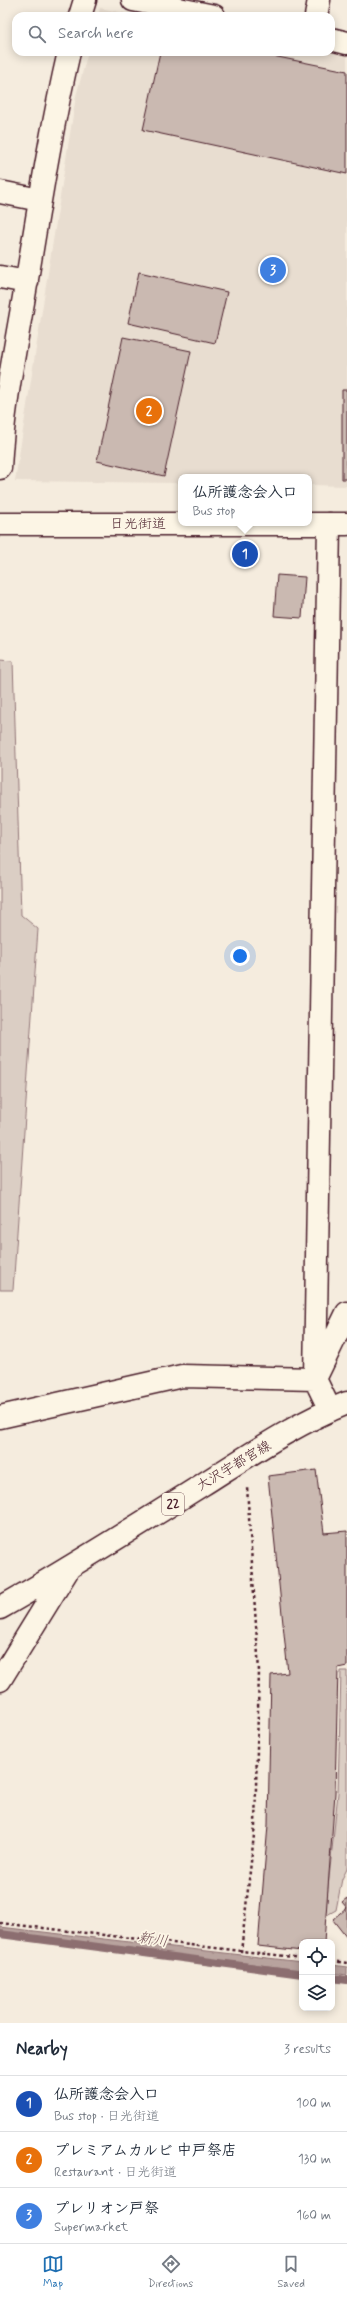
<!DOCTYPE html>
<html lang="en">
<head>
<meta charset="utf-8">
<style>
  :root { --surface:#fff; --page:#f2f2f3; --text:#1f2937; --muted:#747a83; --line:#e0e1e3; --accent:#1f6fb2 }
  body { margin:0; font-family:Mynerve,"Klee One",sans-serif; background:var(--page); color:var(--text) }
  .controls { position:absolute; right:12px; bottom:12px; display:grid; overflow:hidden; border-radius:8px; box-shadow:0 2px 10px #0003 }
  .controls button { width:36px; height:36px; display:grid; place-items:center; padding:0; border:0; border-bottom:1px solid var(--line); background:var(--surface); color:var(--text); font:20px sans-serif }
  .you { position:absolute; left:240px; top:956px; width:14px; height:14px; margin:-10px; border:3px solid #fff; border-radius:50%; background:#1a73e8; box-shadow:0 0 0 6px #1a73e833 }
  .badge { display:grid; place-items:center; width:26px; height:26px; border-radius:50%; background:var(--accent); color:#fff; font-size:13px; font-weight:700 }
  .pin { position:absolute; translate:-50% -50%; border:2px solid #fff; box-shadow:0 1px 4px #0006 }
  .popup { position:absolute; left:178px; top:474px; width:134px; height:52px; box-sizing:border-box; display:grid; place-content:center; border-radius:8px; background:var(--surface); filter:drop-shadow(0 1px 3px #0005); font-size:13px; white-space:nowrap; color:var(--muted) }
  .popup b { font-size:15px; color:var(--text) }
  .popup::after { content:''; position:absolute; left:50%; top:100%; margin-left:-8px; border:8px solid transparent; border-top-color:var(--surface) }
  .list { margin:0; padding:0; list-style:none }
  h2 { display:flex; justify-content:space-between; align-items:center; height:52px; margin:0; padding:0 16px; font-size:17px }
  h2 small { font-size:13px; font-weight:400; color:var(--muted) }
  .list li { display:grid; grid-template-columns:26px 1fr auto; gap:12px; align-items:center; box-sizing:border-box; height:56px; padding:0 16px; border-top:1px solid var(--line) }
  .list b { display:block; font-size:15px; white-space:nowrap }
  .list p { margin:0; font-size:13px; white-space:nowrap; color:var(--muted) }
  .list em { font-size:13px; font-style:normal; color:var(--muted) }
  .icon { flex:none; width:22px; height:22px; fill:none; stroke:currentColor; stroke-width:2; stroke-linecap:round; stroke-linejoin:round }
  .map { position:relative; flex:none; width:347px; height:2023px; overflow:hidden }
  .search { position:absolute; background:var(--surface); box-shadow:0 2px 10px #0003; left:12px; right:12px; top:12px; height:44px; display:flex; align-items:center; gap:10px; box-sizing:border-box; padding:0 14px; border-radius:12px; color:var(--muted); font-size:15px }
  .sheet { height:220px; background:var(--surface) }
  nav { display:flex; justify-content:space-around; align-items:center; box-sizing:border-box; height:56px; border-top:1px solid var(--line); background:var(--surface); font-size:11px; color:var(--muted) }
  nav a { display:grid; justify-items:center; gap:2px }
  nav .on { color:var(--accent) }
  .map>svg:first-child { display:block }
  .built { fill:#e8ddd0 }
  .green { fill:#dbcec4; stroke:#927678 }
  .water { fill:#b8a39e; stroke:#8c6e70 }
  .lines { fill:none; stroke-linecap:round; stroke-linejoin:round }
  .stream { stroke:#8c6e70; stroke-width:8 }
  .building { fill:#cab9b1; stroke:#4a1f2b }
  .street-casing { stroke:#4a1f2b; stroke-width:25 }
  .primary-casing { stroke:#4a1f2b; stroke-width:25 }
  .highway-casing { stroke:#4a1f2b; stroke-width:25 }
  .path { stroke:#4a1f2b; stroke-width:2.5; stroke-dasharray:3 3; stroke-linecap:butt }
  .street { stroke:#fcf5e5; stroke-width:22 }
  .primary { stroke:#fcf5e5; stroke-width:22 }
  .highway { stroke:#fcf5e5; stroke-width:22 }
  .labels { text-anchor:middle; dominant-baseline:central; stroke-width:3.5; stroke-linejoin:round; paint-order:stroke }
  .shield { fill:#fcf5e5; stroke:#7f5f63; stroke-width:1 }
  .shield-label { font-size:13px; font-weight:bold; fill:#4a1f2b }
  .street-label { font-size:14px; fill:#4a1f2b; stroke:#fcf5e5 }
  .water-label { font-size:15px; font-style:italic; fill:#704d53; stroke:#fcf5e5 }
</style>
</head>
<body>
<div class="map">
<svg width="347" height="2023" viewBox="0 0 347 2023">
  <rect width="100%" height="100%" fill="#f5ecde"/>
  <filter id="ink" filterUnits="userSpaceOnUse"><feTurbulence type="fractalNoise" baseFrequency=".025" numOctaves="2"/><feDisplacementMap in="SourceGraphic" scale="8" xChannelSelector="R" yChannelSelector="G"/><feConvolveMatrix kernelMatrix="1 2 1 2 8 2 1 2 1" color-interpolation-filters="sRGB"/></filter>
  <g filter="url(#ink)">
    <path class="built" d="M100,8L140,16H98Z
      M88,52H329L347,55V486L309,485V477H181V483L15,481L76,96Z"/>
    <path class="green" d="M0,660L13,661L21,915L38,929L13,1290H0Z
      M341,1671H347V1869L342,1879L336,1910L325,1916L338,1793Z"/>
    <path class="water" d="M0,1927L302,1962V1970L0,1934Z
      M332,1965L347,1967V1975L332,1973Z"/>
    <g class="lines">
      <path class="stream" d="M0,1934L302,1974
        M332,1978L347,1980"/>
    </g>
    <path class="building" d="M160,52H253L347,71V174L143,130Z
      M139,272L227,292L215,343L128,323Z
      M123,337L191,351L164,476L97,461Z
      M342,390H347V479H342Z
      M277,575L305,577L302,618L274,616Z
      M316,1470L324,1533L347,1531V1666L338,1668L335,1793L324,1942H302V1951L258,1946L268,1825L271,1675L288,1673L268,1476Z
      M347,1898V1938L333,1920L347,1908L342,1902Z"/>
    <g class="lines">
      <g class="street-casing">
        <path id="street" d="M133,0L214,16
          M80,16L85,0
          M316,16L319,0
          M331,39L347,43
          M0,192L40,200
          M0,277L27,282
          M0,468C3,406 16,345 26,285C39,207 51,129 69,52
          M329,524L315,1379L330,1410
          M0,1417L182,1376L315,1379L347,1313
          M0,1680L69,1568"/>
      </g>
      <g class="primary-casing">
        <path id="primary" d="M0,1608C69,1569 135,1527 202,1485C248,1456 296,1423 347,1403"/>
      </g>
      <g class="highway-casing">
        <path id="highway" d="M0,524H347"/>
      </g>
      <path class="path" d="M0,1923L302,1958
        M241,1952L255,1826L259,1671L247,1487
        M332,1961L347,1963"/>
      <use href="#street" class="street"/>
      <use href="#primary" class="primary"/>
      <use href="#highway" class="highway"/>
    </g>
  </g>
  <g class="labels">
    <rect class="shield" x="162" y="1493" width="22" height="22" rx="3"/>
    <g class="shield-label">
      <text x="173" y="1504">22</text>
    </g>
    <g class="street-label">
      <text x="138" y="524">日光街道</text>
      <text transform="translate(234 1466) rotate(-31)">大沢宇都宮線</text>
    </g>
    <g class="water-label">
      <text transform="translate(153 1940) rotate(8)">新川</text>
    </g>
  </g>
</svg>
<div class="controls">
<button><svg class="icon" aria-label="locate" viewBox="0 0 24 24"><circle cx="12" cy="12" r="6"/><path d="M12 2v4M12 18v4M2 12h4M18 12h4"/></svg></button>
<button><svg class="icon" aria-label="layers" viewBox="0 0 24 24"><path d="M12 4l9 5-9 5-9-5zM3 14l9 5 9-5"/></svg></button>
</div>
<div class="you"></div>
<div class="pin badge" style="left:245px;top:554px;background:#1a4fb4">1</div>
<div class="popup"><b>仏所護念会入口</b>Bus stop</div>
<div class="pin badge" style="left:149px;top:411px;background:#e8710a">2</div>
<div class="pin badge" style="left:273px;top:270px;background:#3f7fe0">3</div>
<div class="search"><svg class="icon" aria-label="search" viewBox="0 0 24 24"><circle cx="10" cy="10" r="6"/><path d="M15 15l6 6"/></svg>Search here</div>
</div>
<section class="sheet">
<h2>Nearby<small>3 results</small></h2>
<ul class="list">
<li><span class="badge" style="background:#1a4fb4">1</span><div><b>仏所護念会入口</b><p>Bus stop · 日光街道</p></div><em>100 m</em></li>
<li><span class="badge" style="background:#e8710a">2</span><div><b>プレミアムカルビ 中戸祭店</b><p>Restaurant · 日光街道</p></div><em>130 m</em></li>
<li><span class="badge" style="background:#3f7fe0">3</span><div><b>プレリオン戸祭</b><p>Supermarket</p></div><em>160 m</em></li>
</ul>
</section>
<nav>
<a class="on"><svg class="icon" aria-label="map" viewBox="0 0 24 24"><path d="M3 6l6-2 6 2 6-2v14l-6 2-6-2-6 2zM9 4v14M15 6v14"/></svg>Map</a>
<a><svg class="icon" aria-label="directions" viewBox="0 0 24 24"><path d="M12 3l9 9-9 9-9-9zM9 14v-3h6M13 9l2 2-2 2"/></svg>Directions</a>
<a><svg class="icon" aria-label="saved" viewBox="0 0 24 24"><path d="M7 4h10v16l-5-4-5 4z"/></svg>Saved</a>
</nav>
</body>
</html>
